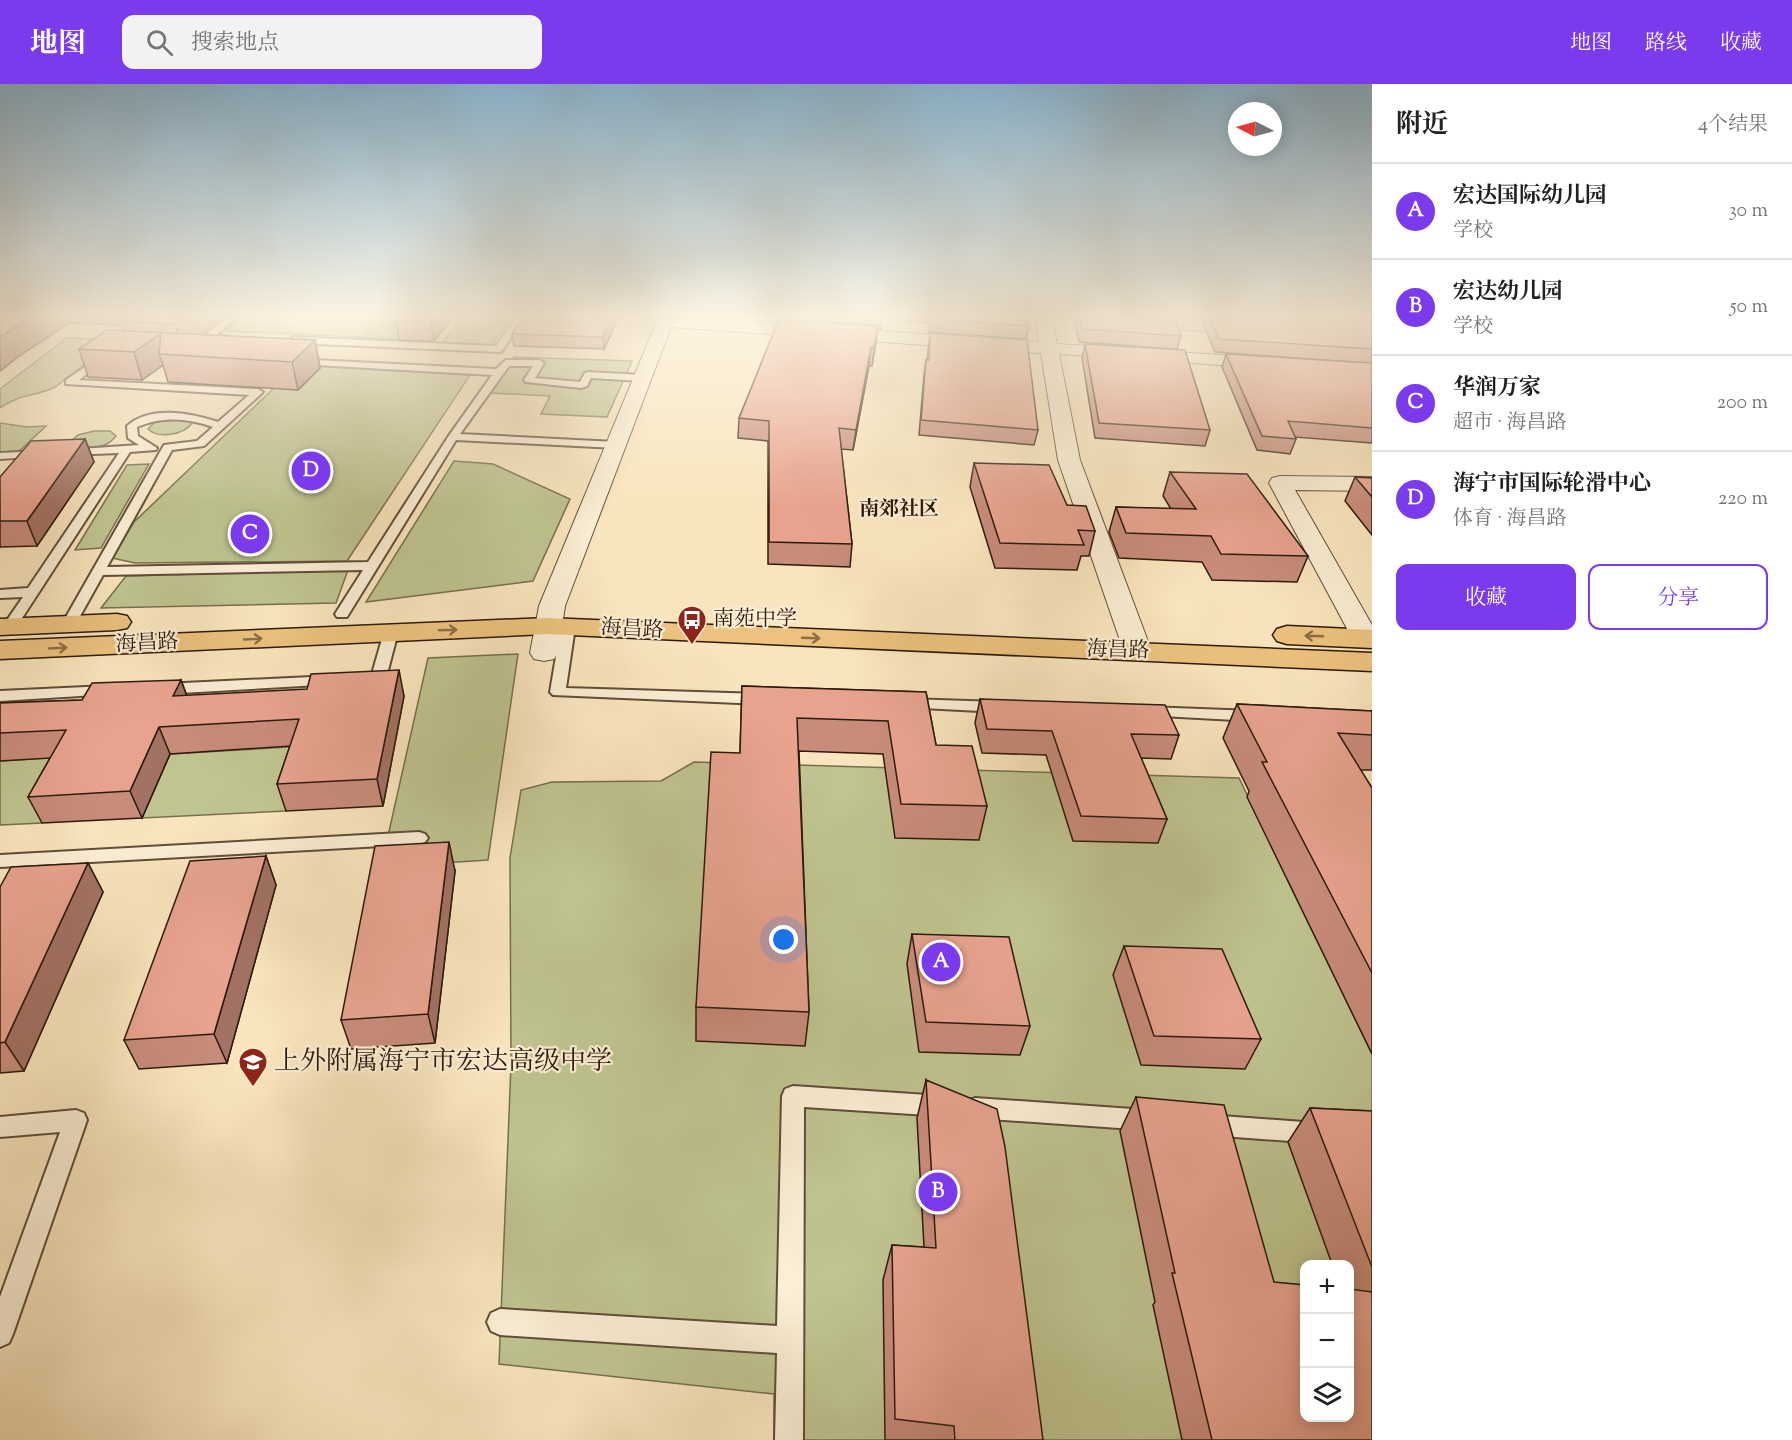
<!DOCTYPE html>
<html lang="zh">
<head>
<meta charset="utf-8">
<style>
  :root { --surface:#fff; --page:#f2f2f2; --text:#202124; --muted:#757577; --line:#e0e0e0; --accent:#7c3aed }
  body { margin:0; font-family:"Sorts Mill Goudy","Noto Serif SC",serif; background:var(--page); color:var(--text) }
  .controls { position:absolute; right:18px; bottom:18px; display:grid; overflow:hidden; border-radius:12px; box-shadow:0 3px 15px #0003 }
  .controls button { width:54px; height:54px; display:grid; place-items:center; padding:0; border:0; border-bottom:2px solid var(--line); background:var(--surface); color:var(--text); font:30px sans-serif }
  .compass { position:absolute; left:1228px; top:18px; width:54px; height:54px; border-radius:50%; background:var(--surface); box-shadow:0 3px 15px #0003; rotate:276deg }
  .you { position:absolute; left:784px; top:856px; width:21px; height:21px; margin:-15px; border:4px solid #fff; border-radius:50%; background:#1a73e8; box-shadow:0 0 0 9px #1a73e833 }
  .badge { display:grid; place-items:center; width:39px; height:39px; border-radius:50%; background:var(--accent); color:#fff; font-size:20px; font-weight:700 }
  .pin { position:absolute; translate:-50% -50%; border:3px solid #fff; box-shadow:0 2px 6px #0006 }
  .list { margin:0; padding:0; list-style:none }
  h2 { display:flex; justify-content:space-between; align-items:center; height:78px; margin:0; padding:0 24px; font-size:26px }
  h2 small { font-size:20px; font-weight:400; color:var(--muted) }
  .list li { display:grid; grid-template-columns:39px 1fr auto; gap:18px; align-items:center; box-sizing:border-box; height:96px; padding:0 24px; border-top:2px solid var(--line) }
  .list b { display:block; font-size:22px; white-space:nowrap }
  .list p { margin:0; font-size:20px; white-space:nowrap; color:var(--muted) }
  .list em { font-size:20px; font-style:normal; color:var(--muted) }
  .actions { display:flex; gap:12px; padding:18px 24px }
  .actions a { flex:1; padding:14px 0; border:2px solid var(--accent); border-radius:12px; text-align:center; font-size:21px; color:var(--accent) }
  .actions .main { background:var(--accent); color:#fff }
  .icon { flex:none; width:33px; height:33px; fill:none; stroke:currentColor; stroke-width:2; stroke-linecap:round; stroke-linejoin:round }
  .map { position:relative; flex:none; width:1372px; height:1356px; overflow:hidden }
  header { display:flex; align-items:center; gap:36px; box-sizing:border-box; height:84px; padding:0 30px; background:var(--accent); color:#fff }
  header strong { font-size:28px }
  nav { display:flex; gap:33px; margin-inline-start:auto; font-size:21px }
  .search { width:420px; height:54px; background:var(--page); display:flex; align-items:center; gap:15px; box-sizing:border-box; padding:0 21px; border-radius:12px; color:var(--muted); font-size:22px }
  main { display:flex }
  aside { flex:1; background:var(--surface) }
  .map>svg:first-child { display:block }
  .green { fill:#bfc490; stroke:#766f4e; stroke-width:1.5; fill-rule:evenodd }
  .lines { fill:none; stroke-linecap:round; stroke-linejoin:round }
  .lane-casing { stroke:#5f4d38; stroke-width:4 }
  .street-casing { stroke:#5f4d38; stroke-width:2 }
  .primary-casing { stroke:#2c1a0c; stroke-width:3 }
  .lane { fill:#fbeed4; fill-rule:evenodd }
  .street { fill:#fbeed4; fill-rule:evenodd }
  .primary { fill:#ecc27e; fill-rule:evenodd }
  .wall { fill:#c88c7b; stroke:#2c1a0c; stroke-width:1.5 }
  .shaded-wall { fill:#a27264; stroke:#2c1a0c; stroke-width:1.5 }
  .building { fill:#e8a38f; stroke:#2c1a0c; stroke-width:1.5 }
  .oneway { stroke:#8c6e45 }
  .labels { text-anchor:middle; dominant-baseline:central; stroke-width:4.5; stroke-linejoin:round; paint-order:stroke }
  .far-quarter-label { font-size:20px; font-weight:bold; fill:#2c1a0c; stroke:#fbeed4 }
  .poi-label { font-size:21px; fill:#2c1a0c; stroke:#fbeed4; text-anchor:start }
  .street-label { font-size:21px; fill:#2c1a0c; stroke:#fbeed4 }
  .near-poi-label { font-size:26px; fill:#2c1a0c; stroke:#fbeed4; text-anchor:start }
</style>
</head>
<body>
<header>
<strong>地图</strong>
<div class="search"><svg class="icon" aria-label="search" viewBox="0 0 24 24"><circle cx="10" cy="10" r="6"/><path d="M15 15l6 6"/></svg>搜索地点</div>
<nav><a>地图</a><a>路线</a><a>收藏</a></nav>
</header>
<main>
<div class="map">
<svg width="1372" height="1356" viewBox="0 0 1372 1356">
  <rect width="100%" height="100%" fill="#f9e5bd"/>
  <filter id="stains"><feTurbulence type="fractalNoise" baseFrequency=".00333" numOctaves="4"/><feColorMatrix values="0 0 0 0 .2 0 0 0 0 .09 0 0 0 0 .02 0 0 0 .5 -.17"/></filter>
  <radialGradient id="worn" r=".72"><stop offset=".6" stop-color="#630" stop-opacity="0"/><stop offset="1" stop-color="#630" stop-opacity=".3"/></radialGradient>
  <path class="green" d="M244,232H421L400,255L225,247Z
    M463,232H513L491,262L442,260Z
    M1113,232H1213L1238,250L1115,241Z
    M67,254L117,256L55,303C35,313 21,309 0,324V305Z
    M514,273L632,277L607,333L541,330L550,312L491,309Z
    M322,282L470,291L347,477L135,479L112,474L134,438L274,304L298,306Z
    M170,334L191,336L192,339C184,351 158,355 148,345L155,338Z
    M0,339L27,343L46,342L16,370H0Z
    M94,347H110L116,352C105,367 85,365 70,358L78,351Z
    M454,377L493,380L570,415L533,497L366,518Z
    M149,380L101,464L75,466L127,381Z
    M348,486L336,519L101,524L126,492Z
    M518,570L488,776L381,783L428,574Z
    M306,662L286,727L142,734L170,670Z
    M78,672L42,739L0,741V677Z
    M694,678L1239,694L1372,970V1356H774V1310L499,1280L511,981L510,774L521,706L552,698L661,697ZM1304,1180H1350V1334H1304Z"/>
  <g class="lines">
    <g class="lane-casing">
      <path id="lane" d="M230,232H239L216,251L229,252V256L205,255V251Z
        M518,232H526L502,267L499,268L294,259L289,256L294,253L496,262Z
        M105,269L110,272L108,274L79,296L258,305L263,308L204,362L172,366L107,483L368,478L448,353L492,291L297,280L294,279V275L496,285L506,276H539L544,279L535,294L580,298L585,289L588,288L642,291L647,294L642,297L591,294L587,302L581,304L526,298L524,296L533,282H509L460,350L616,358L621,361L616,364L456,356L347,533H337L335,530L363,486L103,491L74,543H64L62,540L164,361L197,357L213,343C187,334 163,332 137,343L138,352L157,364L156,366L130,368L15,545H5L3,542L23,513L0,514V506L28,504L119,369L69,371L65,370V366L139,361L128,354L127,342C150,321 191,329 218,338L249,311L66,300V296Z
        M40,367L44,368V372L0,375V369Z
        M568,539L575,543L566,604L762,610L770,615L762,620L553,611L550,608L561,543Z
        M391,544L398,548L386,594L378,599L359,598L356,595L359,592L372,590L384,548Z
        M332,592L340,597L337,600L163,610L155,605L163,600Z
        M107,602L112,604L115,607L112,610L0,617V607Z
        M908,615L999,618L1007,623L999,628L903,623L900,620L903,617Z
        M1148,623L1254,627L1262,632L1254,637L1142,631L1140,628Z
        M419,748L425,750L428,754L425,758L419,760L0,783V771Z
        M793,1002L943,1012L951,1015L954,1022L951,1029L943,1032L804,1023L803,1356H775L777,1269L500,1251L491,1247L487,1238L491,1229L500,1225L777,1242L782,1012L785,1005Z
        M975,1014L1147,1026L1155,1029L1158,1036L1155,1043L1147,1046L975,1034L967,1031L964,1024L967,1017Z
        M76,1026L84,1029L87,1036L13,1250L9,1259L0,1263V1213L60,1048L0,1053V1033Z
        M1208,1031L1317,1039L1325,1042L1329,1049L1325,1056L1317,1059L1208,1051L1200,1048L1197,1041L1200,1034Z"/>
    </g>
    <g class="street-casing">
      <path id="street" d="M659,232L1039,258L1035,232H1051L1057,260L1265,274L1271,275L1274,279L1271,283L1265,284L1059,270L1080,376L1152,568L1148,574L1138,576L1128,574L1124,568L1058,376L1041,269L671,243L565,522L558,569L554,575L544,577L534,575L530,569L539,522Z
        M1280,392L1372,393V407L1295,406L1372,541V561L1366,562L1356,560L1352,554L1269,399L1272,394Z"/>
    </g>
    <g class="primary-casing">
      <path id="primary" d="M117,530L127,532L131,538L127,544L117,546L0,551V535Z
        M547,534L1372,569V587L547,550L0,575V557Z
        M1287,542L1372,546V564L1287,560L1277,557L1273,551L1277,545Z"/>
    </g>
    <use href="#lane" class="lane"/>
    <use href="#street" class="street"/>
    <use href="#primary" class="primary"/>
  </g>
  <path class="wall" d="M0,232H226L202,251L315,256L320,284L298,306L168,298L163,281L142,296L88,293L79,265L124,246L122,241L69,239L19,272L0,287Z
    M400,232H454L434,257L399,256L396,237Z
    M619,232L604,265L514,262L512,250Z
    M786,232H1028L1029,242L1026,255L929,248L930,239L882,235L881,245H877L872,282H869L853,366L841,365L852,460L850,483L768,480V357L738,354L739,334L786,235Z
    M1074,232H1174L1181,252L1177,265L1079,258Z
    M1200,232H1372V359L1295,353L1296,355L1290,370L1257,366L1222,283L1226,270L1351,278L1215,268Z
    M930,249L1038,346L1034,361L919,351L924,290L926,276H927Z
    M1085,260L1210,346L1205,362L1095,354L1082,274Z
    M85,355L94,378L37,462L0,463V393Z
    M974,379L1067,421L1095,447L1089,472H1081L1077,486L995,484L970,403Z
    M1170,388L1308,472L1297,498L1212,496L1202,478L1119,474L1109,448L1116,423L1171,425L1163,412Z
    M1355,393L1372,394V451L1345,417Z
    M181,596L187,612H404L383,722L286,727L277,700L290,662L170,670L142,734L42,739L28,713L50,674L0,677V619L82,616Z
    M742,602L926,608L936,661L987,722L979,756L895,754L883,670L799,667L809,928L805,962L696,957V923L740,669Z
    M980,615L1179,651L1171,675L1141,674L1167,735L1158,759L1073,757L1046,671L982,669L975,639Z
    M1237,620L1372,627V686H1360L1372,704V970L1247,713L1249,707L1223,654Z
    M266,772L276,801L227,979L139,985L124,956Z
    M88,779L103,808L24,987L0,989V803Z
    M455,787L435,959L351,965L341,936Z
    M912,850L1030,942L1020,971L919,968L907,880Z
    M1124,862L1261,955L1245,985L1141,981L1113,891Z
    M926,996L1043,1356H885L883,1196L892,1161L924,1163L917,1034Z
    M1136,1013L1274,1198L1350,1334V1180H1332L1288,1058L1310,1024L1372,1027V1356H1182L1153,1221L1155,1218L1120,1047Z"/>
  <path class="shaded-wall" d="M32,232H66L69,239L19,272L0,287V253Z
    M186,232H226L182,266L175,240Z
    M436,232H454L434,257L431,238Z
    M613,232H619L604,265L603,253Z
    M878,242L876,260L872,282L874,264Z
    M161,249L159,270L163,281L142,296L134,268Z
    M315,256L320,284L298,306L292,278Z
    M871,263L869,282L853,366L856,346Z
    M85,355L94,378L37,462L27,437Z
    M399,586L404,612L383,722L377,695Z
    M181,596L190,621L173,612Z
    M159,643L170,670L142,734L130,707Z
    M449,758L455,787L435,959L428,930Z
    M266,772L276,801L227,979L214,950Z
    M88,779L103,808L24,987L5,958Z"/>
  <path class="building" d="M0,232H32L0,253Z
    M128,232H186L175,240L121,237Z
    M400,232H436L431,238L396,237Z
    M524,232H613L603,253L512,250Z
    M931,232H1028L1029,242L931,235Z
    M1079,232H1174L1181,252L1082,245Z
    M1209,232H1372V265L1219,255Z
    M779,235L878,242L874,264L871,263L856,346L839,344L852,460L769,458V337L739,334Z
    M107,246L315,256L292,278L159,270L161,249L134,268L79,265Z
    M930,249L1027,256L1038,346L921,336L926,276H929Z
    M1085,260L1185,266L1210,346L1099,339Z
    M1226,270L1372,279V344L1288,337L1296,355L1262,352Z
    M85,355L27,437H0V393L31,357Z
    M974,379L1049,381L1067,421L1086,422L1095,447L1078,446L1084,461L1000,459Z
    M1170,388L1247,390L1308,472L1221,470L1211,452L1126,449L1116,423L1196,425Z
    M1355,393L1372,394V413Z
    M399,586L377,695L277,700L299,635L159,643L130,707L28,713L66,646L0,649V619L82,616L92,599L181,596L173,612L307,605L311,590Z
    M742,602L926,608L936,661L972,662L987,722L901,720L888,637L797,634L809,928L696,923L711,668L740,669Z
    M980,615L1165,621L1179,651L1131,650L1167,735L1081,732L1052,647L987,645Z
    M1237,620L1372,627V651L1338,649L1372,704V889L1262,678H1267Z
    M449,758L428,930L341,936L375,762Z
    M266,772L214,950L124,956L190,777Z
    M88,779L5,958L0,959V803L11,783Z
    M912,850L1009,853L1030,942L926,938Z
    M1124,862L1222,865L1261,955L1154,952Z
    M926,996L997,1025L1005,1063L1043,1356H955L954,1342L895,1335L892,1161L936,1164Z
    M1136,1013L1224,1021L1274,1198L1305,1201V1334H1350V1205L1372,1208V1356H1212L1172,1189H1175Z
    M1310,1024L1372,1027V1183Z"/>
  <defs><path id="oneway-shaft" d="M-6 0H5M1.5-3L5.5 0L1.5 3" fill="none" stroke-width="1.6" stroke-linecap="round" stroke-linejoin="round" transform="scale(1.5)"/></defs>
  <g class="oneway">
    <use href="#oneway-shaft" transform="translate(448 546) rotate(-2)"/>
    <use href="#oneway-shaft" transform="translate(1314 552) rotate(-178)"/>
    <use href="#oneway-shaft" transform="translate(811 554) rotate(2)"/>
    <use href="#oneway-shaft" transform="translate(253 555) rotate(-3)"/>
    <use href="#oneway-shaft" transform="translate(58 564) rotate(-3)"/>
  </g>
  <linearGradient id="sky" x2="0" y2="1"><stop stop-color="#8bb8d5"/><stop offset="0.55" stop-color="#fcf3e1"/><stop offset="1" stop-color="#fcf3e1" stop-opacity="0"/></linearGradient>
  <rect width="1372" height="422" fill="url(#sky)"/>
  <defs>
    <g id="bus-pin" transform="scale(1.5)"><path d="M0 17L-7.5 6A9.5 9.5 0 1 1 7.5 6Z" fill="#8f2418" stroke="#fbeed4"/><path d="M-5-6H5V4H4V6H2V4H-2V6H-4V4H-5ZM-3.5-4V0h7V-4ZM-3.5 1.2v1.5H-2V1.2ZM2 1.2v1.5H3.5V1.2Z" fill="#fff"/></g>
    <g id="school-pin" transform="scale(1.5)"><path d="M0 17L-7.5 6A9.5 9.5 0 1 1 7.5 6Z" fill="#8f2418" stroke="#fbeed4"/><path d="M0-5L7-2L0 1L-7-2ZM-4 1L0 2.5L4 1V4Q0 6-4 4Z" fill="#fff"/></g>
  </defs>
  <g fill-rule="evenodd">
    <use href="#bus-pin" x="692" y="536"/>
    <use href="#school-pin" x="253" y="978"/>
  </g>
  <g class="labels">
    <g class="far-quarter-label">
      <text x="899" y="426">南郊社区</text>
    </g>
    <g class="poi-label">
      <text x="713" y="536">南苑中学</text>
    </g>
    <g class="street-label">
      <text transform="translate(632 546) rotate(3)">海昌路</text>
      <text transform="translate(147 560) rotate(-3)">海昌路</text>
      <text transform="translate(1118 567) rotate(2)">海昌路</text>
    </g>
    <g class="near-poi-label">
      <text x="274" y="978">上外附属海宁市宏达高级中学</text>
    </g>
  </g>
  <rect width="100%" height="100%" filter="url(#stains)"/>
  <rect width="100%" height="100%" fill="url(#worn)"/>
</svg>
<div class="controls">
<button>+</button>
<button>−</button>
<button><svg class="icon" aria-label="layers" viewBox="0 0 24 24"><path d="M12 4l9 5-9 5-9-5zM3 14l9 5 9-5"/></svg></button>
</div>
<svg class="compass" viewBox="-18 -18 36 36"><path d="M0-13l5 13h-10z" fill="#e53935"/><path d="M0 13l5-13h-10z" fill="#757577"/></svg>
<div class="you"></div>
<div class="pin badge" style="left:941px;top:878px">A</div>
<div class="pin badge" style="left:938px;top:1108px">B</div>
<div class="pin badge" style="left:250px;top:450px">C</div>
<div class="pin badge" style="left:311px;top:387px">D</div>
</div>
<aside>
<h2>附近<small>4个结果</small></h2>
<ul class="list">
<li><span class="badge">A</span><div><b>宏达国际幼儿园</b><p>学校</p></div><em>30 m</em></li>
<li><span class="badge">B</span><div><b>宏达幼儿园</b><p>学校</p></div><em>50 m</em></li>
<li><span class="badge">C</span><div><b>华润万家</b><p>超市 · 海昌路</p></div><em>200 m</em></li>
<li><span class="badge">D</span><div><b>海宁市国际轮滑中心</b><p>体育 · 海昌路</p></div><em>220 m</em></li>
</ul>
<div class="actions"><a class="main">收藏</a><a>分享</a></div>
</aside>
</main>
</body>
</html>
